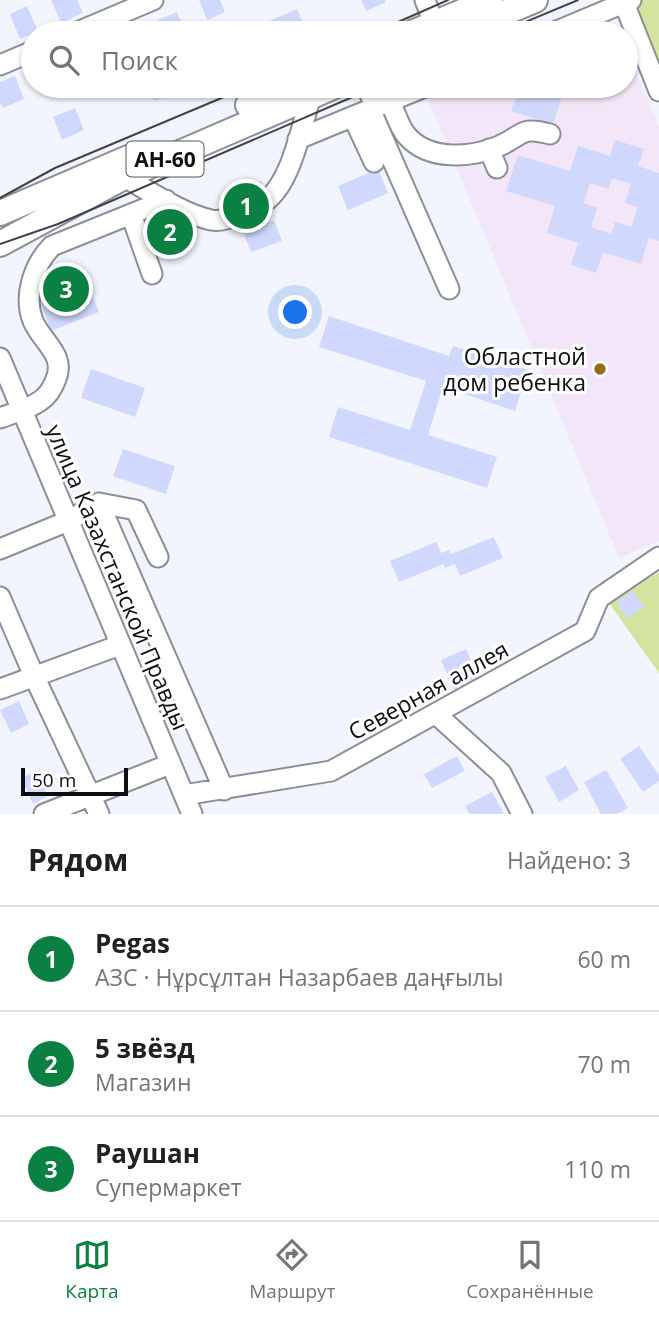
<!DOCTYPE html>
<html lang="ru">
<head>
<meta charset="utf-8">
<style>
  :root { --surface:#fff; --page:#f2f2f2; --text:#202124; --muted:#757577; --line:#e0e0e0; --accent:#0b8043 }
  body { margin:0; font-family:"Open Sans",sans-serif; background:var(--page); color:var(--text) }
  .scale { position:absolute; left:21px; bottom:18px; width:107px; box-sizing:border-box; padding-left:7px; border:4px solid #0d0e10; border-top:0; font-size:19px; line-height:24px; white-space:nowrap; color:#0d0e10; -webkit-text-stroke:5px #fff; paint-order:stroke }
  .you { position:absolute; left:296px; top:313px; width:24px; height:24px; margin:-18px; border:5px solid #fff; border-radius:50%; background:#1a73e8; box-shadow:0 0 0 10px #1a73e833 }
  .badge { display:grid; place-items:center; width:46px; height:46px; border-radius:50%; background:var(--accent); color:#fff; font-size:23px; font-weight:700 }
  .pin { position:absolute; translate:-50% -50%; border:4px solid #fff; box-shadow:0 2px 7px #0006 }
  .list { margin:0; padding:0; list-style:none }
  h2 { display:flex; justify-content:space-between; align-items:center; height:91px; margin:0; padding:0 28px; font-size:30px }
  h2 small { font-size:23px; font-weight:400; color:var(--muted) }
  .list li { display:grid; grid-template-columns:46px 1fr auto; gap:21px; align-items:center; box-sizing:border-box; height:105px; padding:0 28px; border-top:2px solid var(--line) }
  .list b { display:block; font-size:26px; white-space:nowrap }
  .list p { margin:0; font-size:23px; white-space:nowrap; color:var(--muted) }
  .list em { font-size:23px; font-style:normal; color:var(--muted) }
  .icon { flex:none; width:38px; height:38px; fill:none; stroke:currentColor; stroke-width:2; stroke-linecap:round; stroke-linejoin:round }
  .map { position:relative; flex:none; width:659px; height:814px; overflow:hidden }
  .search { position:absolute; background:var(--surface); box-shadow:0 2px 5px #0004; left:21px; right:21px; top:21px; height:77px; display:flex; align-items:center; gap:18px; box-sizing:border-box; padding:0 24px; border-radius:38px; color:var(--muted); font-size:26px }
  .sheet { height:406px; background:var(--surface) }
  nav { display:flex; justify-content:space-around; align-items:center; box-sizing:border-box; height:98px; border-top:2px solid var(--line); background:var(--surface); font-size:19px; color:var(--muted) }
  nav a { display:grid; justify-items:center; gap:4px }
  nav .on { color:var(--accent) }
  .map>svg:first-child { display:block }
  .education { fill:#f4e6f9 }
  .green { fill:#d5e3a0 }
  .building { fill:#d0d9fd; fill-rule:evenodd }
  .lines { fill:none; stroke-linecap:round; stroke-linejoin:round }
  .minor-casing { stroke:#8d8f97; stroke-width:23 }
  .major-casing { stroke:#8d8f97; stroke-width:28 }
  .minor { stroke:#fff; stroke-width:19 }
  .major { stroke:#fff; stroke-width:24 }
  .tram { stroke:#424347; stroke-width:2 }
  .poi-dot { fill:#986b1a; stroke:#fff; stroke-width:2.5 }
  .labels { text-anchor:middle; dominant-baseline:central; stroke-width:6; stroke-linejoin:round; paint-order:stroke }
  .shield { fill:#fff; stroke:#565658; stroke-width:2 }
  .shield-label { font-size:21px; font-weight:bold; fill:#0d0e10 }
  .poi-label { font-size:23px; fill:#0d0e10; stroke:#fff; text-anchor:end }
  .street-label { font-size:23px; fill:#0d0e10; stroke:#fff }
</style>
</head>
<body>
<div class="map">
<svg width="659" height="814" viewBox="0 0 659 814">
  <rect width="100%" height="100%" fill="#f3f5fe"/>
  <path class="education" d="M626,47L659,127V541L619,558L427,97L454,86H626Z"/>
  <path class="green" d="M626,0H659V81Z
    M659,573V673L606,599Z"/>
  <path class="building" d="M51,0H77L83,13L61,23Z
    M199,0H220L225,12L207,20Z
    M361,0H385L386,2L366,11Z
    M27,6L38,31L20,39L10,14Z
    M297,9L307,33H264L260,25Z
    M177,12L185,31L163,33L158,20Z
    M15,76L24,99L3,108L0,102V82Z
    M147,86H185V88L154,101Z
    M520,86H549L564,90L553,124L511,111Z
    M75,108L84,130L62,140L53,117Z
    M615,140L644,149L638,166L659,173V241L649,238L641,264L603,252L596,273L571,265L578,243L547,233L555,206L506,191L518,155L570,171L578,146L610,156ZM612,178L631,184L625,203L638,207L631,227L615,222L611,234L591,227L597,208L584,203L590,183L609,189Z
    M378,169L388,193L348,210L338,186Z
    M261,181L273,212L261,217L264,224L274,220L282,241L251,252L243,232L247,230L245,224L232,229L219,197Z
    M82,270L99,312L51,331L35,289Z
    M329,316L449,356L453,346L528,370L515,411L443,387L428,435L497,457L487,488L329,437L338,407L410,430L426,381L319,347Z
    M91,369L145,388L135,417L81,398Z
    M123,449L175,466L166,494L113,476Z
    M494,537L503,558L460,576L455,564L445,568L444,564L399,582L390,561L436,542L441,553L449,550L451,554Z
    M633,591L644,607L627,618L616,602Z
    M466,649L481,683L456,694L441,660Z
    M19,701L29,724L11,733L0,710Z
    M639,746L659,775V781L643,792L620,759Z
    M457,756L465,771L432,788L424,774Z
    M566,766L579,790L559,802L545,777Z
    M606,770L628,808L617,814H601L584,782Z
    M37,771L48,796L33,804L21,778Z
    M492,792L504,814H469L465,806Z"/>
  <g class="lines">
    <g class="minor-casing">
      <path id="minor" d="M425,0L434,24
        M624,3L659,91
        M75,33L153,0
        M552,33L631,0
        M0,65L33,51
        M366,86L376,107
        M390,101C395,112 399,127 407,136C429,161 471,158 499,146C524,135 520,126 550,134
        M370,109L449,289
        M353,117L374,162
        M298,139L427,86
        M489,149L497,168
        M124,177C151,192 181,213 211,220C223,222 233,217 242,212C250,208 260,205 267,200C292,180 301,127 311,96
        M131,214L152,274
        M0,358L192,814
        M0,418C13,413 29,409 40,401C48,396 53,387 56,379C66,355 42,342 33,321C23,296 34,264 52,246L166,200
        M99,503L224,790
        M0,549L68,521L99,503L136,510L158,557
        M0,597L34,676L99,814
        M0,689L120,645
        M436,714L501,773L522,814
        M184,795L331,771L585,631L599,598L659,557
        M44,814L170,764"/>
    </g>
    <g class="major-casing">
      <path id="major" d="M412,33L490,0
        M457,33L535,0
        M248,105L292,86
        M0,213L128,158
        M0,244L124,177L335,86"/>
    </g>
    <use href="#minor" class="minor"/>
    <use href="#major" class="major"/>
    <path class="tram" d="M373,33L448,0
      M499,33L578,0
      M0,198L55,168L250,86
      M0,244L58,224L378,86"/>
  </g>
  <circle class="poi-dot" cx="600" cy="369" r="7"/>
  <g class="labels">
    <rect class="shield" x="126.5" y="141.5" width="77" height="35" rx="5"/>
    <g class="shield-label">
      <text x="165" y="159">АН-60</text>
    </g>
    <g class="poi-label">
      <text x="586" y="356">Областной<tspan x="586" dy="26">дом ребенка</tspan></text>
    </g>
    <g class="street-label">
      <text transform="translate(118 577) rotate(67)">улица Казахстанской Правды</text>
      <text transform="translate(428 690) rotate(-29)">Северная аллея</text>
    </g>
  </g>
</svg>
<div class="scale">50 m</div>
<div class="you"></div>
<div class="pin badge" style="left:246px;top:206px">1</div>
<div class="pin badge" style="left:170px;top:232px">2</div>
<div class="pin badge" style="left:66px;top:289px">3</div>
<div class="search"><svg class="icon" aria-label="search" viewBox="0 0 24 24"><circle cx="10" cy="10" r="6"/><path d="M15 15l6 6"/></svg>Поиск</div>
</div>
<section class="sheet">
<h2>Рядом<small>Найдено: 3</small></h2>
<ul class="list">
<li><span class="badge">1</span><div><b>Pegas</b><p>АЗС · Нұрсұлтан Назарбаев даңғылы</p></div><em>60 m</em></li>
<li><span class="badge">2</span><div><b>5 звёзд</b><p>Магазин</p></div><em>70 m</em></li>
<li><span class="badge">3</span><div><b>Раушан</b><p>Супермаркет</p></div><em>110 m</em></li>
</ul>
</section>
<nav>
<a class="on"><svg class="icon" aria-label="map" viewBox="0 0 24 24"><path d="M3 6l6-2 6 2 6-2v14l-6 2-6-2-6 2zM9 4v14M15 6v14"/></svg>Карта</a>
<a><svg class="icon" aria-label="directions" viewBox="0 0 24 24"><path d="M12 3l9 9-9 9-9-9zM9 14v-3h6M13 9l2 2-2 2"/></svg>Маршрут</a>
<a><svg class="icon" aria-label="saved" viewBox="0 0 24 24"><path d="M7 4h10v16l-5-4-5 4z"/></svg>Сохранённые</a>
</nav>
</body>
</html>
